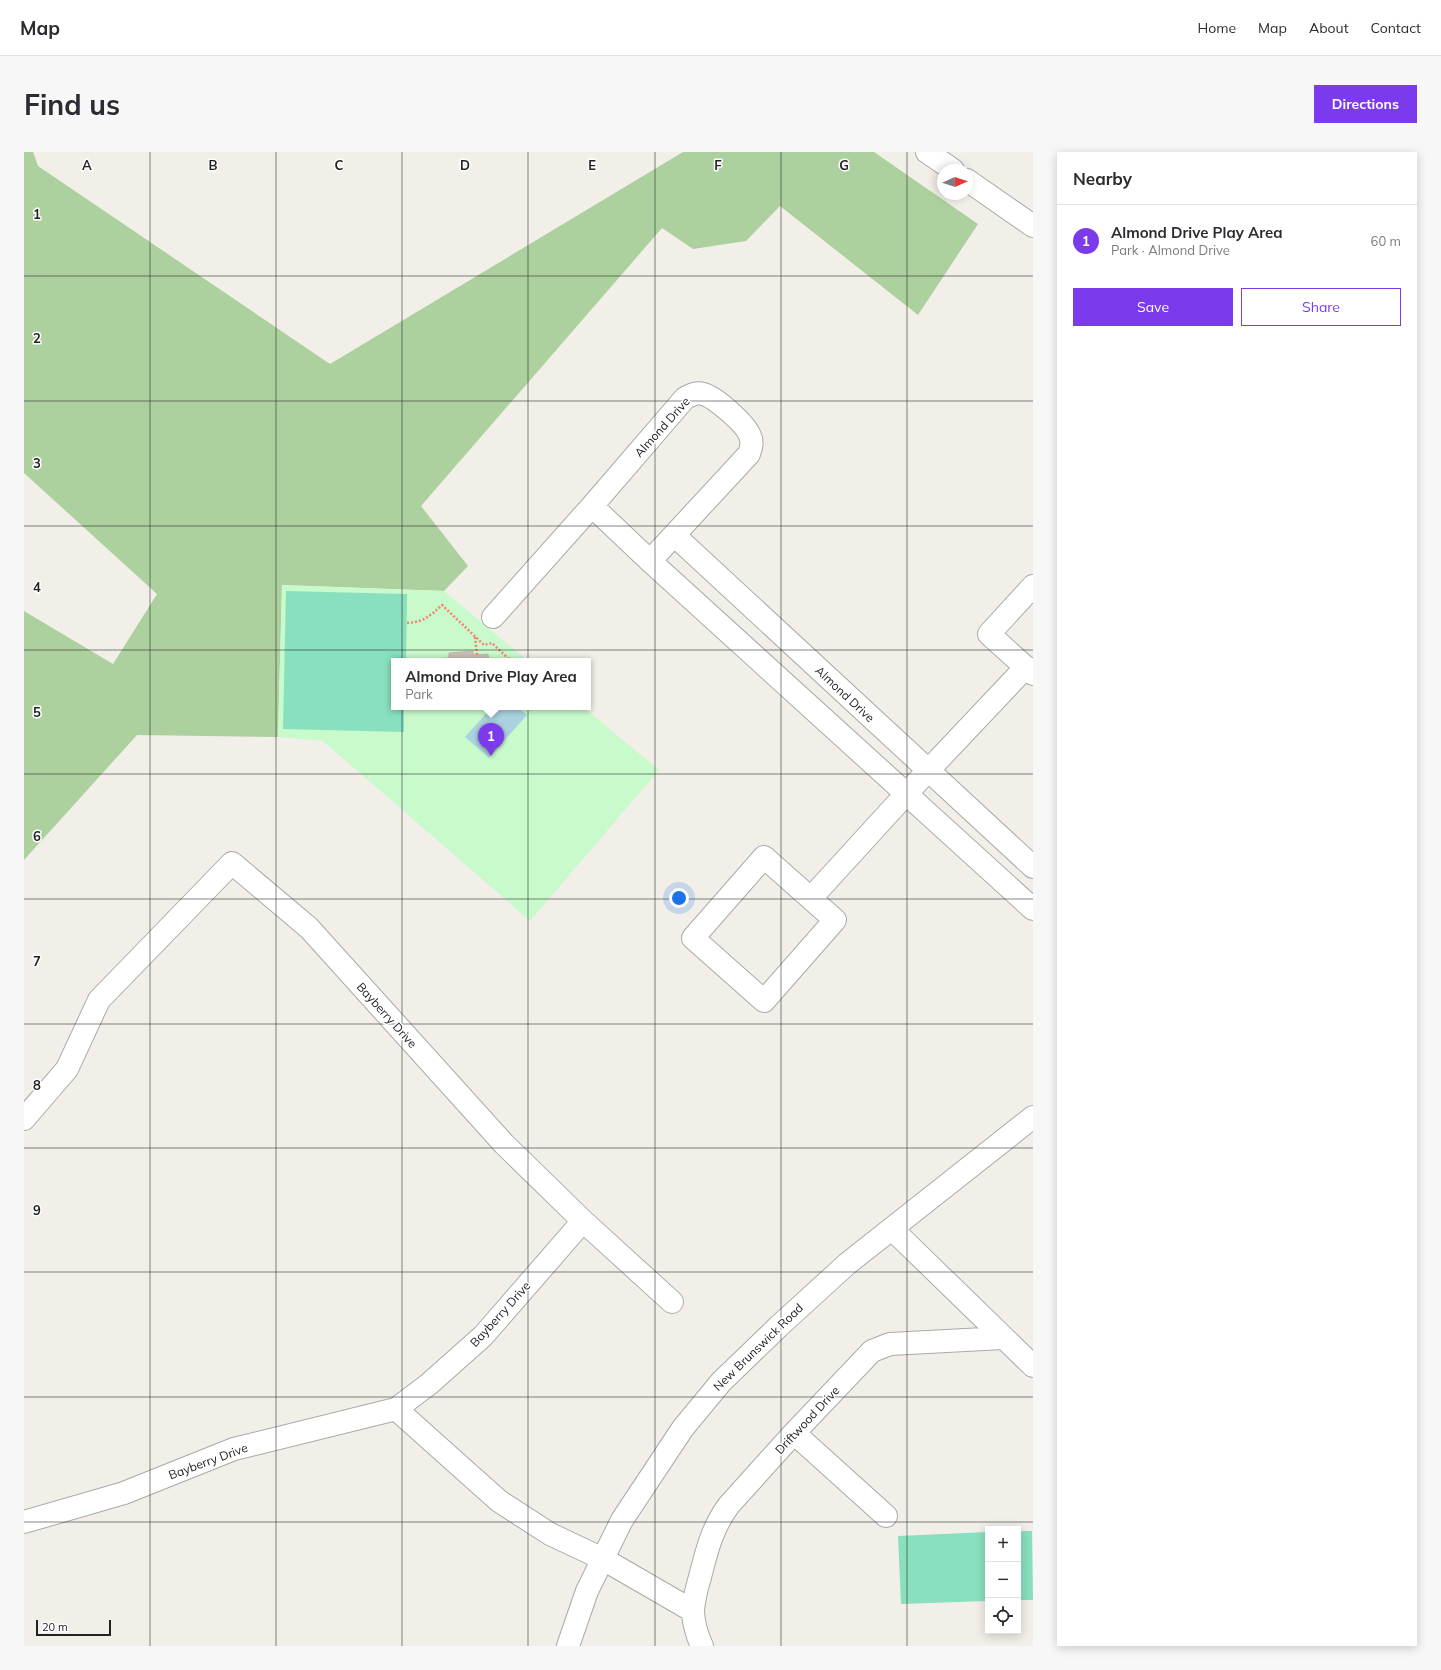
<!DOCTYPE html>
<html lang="en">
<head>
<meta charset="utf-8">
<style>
  :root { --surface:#fff; --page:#f7f7f7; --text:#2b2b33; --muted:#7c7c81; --line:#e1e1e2; --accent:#7c3aed }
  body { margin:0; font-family:Mulish,sans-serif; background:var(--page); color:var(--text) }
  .controls { position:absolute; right:12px; bottom:12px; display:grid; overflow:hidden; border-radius:0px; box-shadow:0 2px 10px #0003 }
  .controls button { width:36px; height:36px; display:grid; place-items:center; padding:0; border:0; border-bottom:1px solid var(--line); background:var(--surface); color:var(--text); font:20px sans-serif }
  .compass { position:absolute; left:913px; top:12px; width:36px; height:36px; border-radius:50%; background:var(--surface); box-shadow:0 2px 10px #0003; rotate:87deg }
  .scale { position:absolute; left:12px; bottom:10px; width:75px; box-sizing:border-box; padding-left:4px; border:2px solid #222; border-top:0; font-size:11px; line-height:14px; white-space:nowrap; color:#222; -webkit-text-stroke:3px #fff; paint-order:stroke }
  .you { position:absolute; left:655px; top:746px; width:14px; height:14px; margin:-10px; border:3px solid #fff; border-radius:50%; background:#1a73e8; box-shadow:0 0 0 6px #1a73e833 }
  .badge { display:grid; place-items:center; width:26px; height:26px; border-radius:50%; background:var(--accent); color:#fff; font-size:13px; font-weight:700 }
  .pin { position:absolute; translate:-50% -33px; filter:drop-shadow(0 1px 2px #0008) }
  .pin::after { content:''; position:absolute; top:21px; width:14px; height:12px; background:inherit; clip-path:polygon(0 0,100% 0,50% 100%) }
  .popup { position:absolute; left:367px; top:506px; width:200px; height:52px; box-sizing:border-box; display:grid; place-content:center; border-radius:0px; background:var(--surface); filter:drop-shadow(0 1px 3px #0005); font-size:13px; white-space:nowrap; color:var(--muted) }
  .popup b { font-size:15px; color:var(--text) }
  .popup::after { content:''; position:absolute; left:50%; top:100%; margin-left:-8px; border:8px solid transparent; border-top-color:var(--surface) }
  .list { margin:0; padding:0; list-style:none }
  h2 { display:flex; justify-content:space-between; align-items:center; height:52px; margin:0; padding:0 16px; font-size:17px }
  h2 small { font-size:13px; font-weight:400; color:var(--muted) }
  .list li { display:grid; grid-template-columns:26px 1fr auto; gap:12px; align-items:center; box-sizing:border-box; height:72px; padding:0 16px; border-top:1px solid var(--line) }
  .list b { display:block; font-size:15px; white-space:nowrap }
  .list p { margin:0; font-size:13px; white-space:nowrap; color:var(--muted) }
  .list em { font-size:13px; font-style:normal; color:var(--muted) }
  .actions { display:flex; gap:8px; padding:12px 16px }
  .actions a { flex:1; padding:9px 0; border:1px solid var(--accent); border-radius:0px; text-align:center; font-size:14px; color:var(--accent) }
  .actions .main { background:var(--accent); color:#fff }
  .icon { flex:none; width:22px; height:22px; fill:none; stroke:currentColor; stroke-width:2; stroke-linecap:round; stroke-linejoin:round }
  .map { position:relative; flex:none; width:1009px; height:1494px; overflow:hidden; border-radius:0px }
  header { display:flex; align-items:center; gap:24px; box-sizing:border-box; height:56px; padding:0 20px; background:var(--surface); border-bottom:1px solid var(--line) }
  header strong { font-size:19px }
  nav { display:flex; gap:22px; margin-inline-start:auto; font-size:14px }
  .intro { display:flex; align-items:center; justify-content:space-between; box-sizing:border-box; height:96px; padding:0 24px }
  h1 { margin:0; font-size:28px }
  .button { padding:10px 18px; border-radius:0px; background:var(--accent); color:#fff; font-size:14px; font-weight:700 }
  main { display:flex; gap:24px; padding:0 24px }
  aside { flex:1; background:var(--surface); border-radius:0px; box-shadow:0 2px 10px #0003 }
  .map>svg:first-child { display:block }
  .forest { fill:#add19e }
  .park { fill:#c8facc }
  .pitch { fill:#88e0be }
  .water { fill:#aad3df }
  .building { fill:#c7bfb8; stroke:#c4b6ab }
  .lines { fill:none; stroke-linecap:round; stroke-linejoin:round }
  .minor-casing { stroke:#a9a9a9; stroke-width:24 }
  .tertiary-casing { stroke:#a9a9a9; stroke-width:24 }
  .path { stroke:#fa8072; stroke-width:2.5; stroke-dasharray:2 2; stroke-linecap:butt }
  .minor { stroke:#fff; stroke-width:22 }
  .tertiary { stroke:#fff; stroke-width:22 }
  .grid { fill:none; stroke:#222; stroke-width:1; stroke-opacity:0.55 }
  .labels { text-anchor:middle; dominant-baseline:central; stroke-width:3; stroke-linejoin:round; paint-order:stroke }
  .street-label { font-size:12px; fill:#222; stroke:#fff }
  .grid-label { font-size:13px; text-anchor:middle; font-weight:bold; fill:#222; stroke:#fff; stroke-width:3; stroke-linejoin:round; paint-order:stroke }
</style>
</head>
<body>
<header>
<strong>Map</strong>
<nav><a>Home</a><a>Map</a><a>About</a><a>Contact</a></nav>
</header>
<div class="intro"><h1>Find us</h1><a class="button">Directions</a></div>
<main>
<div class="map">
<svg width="1009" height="1494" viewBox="0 0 1009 1494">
  <rect width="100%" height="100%" fill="#f2efe9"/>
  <path class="forest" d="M0,0H9L14,14L306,212L659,0H850L954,72L894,163L756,54L722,89L669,97L638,76L397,354L444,414L420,439L258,433L254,585L113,583L0,708V459L89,512L133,442L0,321Z"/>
  <path class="park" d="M258,433L420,439L504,509H370V555H559L635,618L506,769L299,589L254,585Z"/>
  <path class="pitch" d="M262,439L383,442L382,509H370V555H380V580L259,577Z
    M994,1379H1008L1009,1448H994Z
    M964,1380V1449L877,1452L874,1384Z"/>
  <path class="water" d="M468,555H493L503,563L465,606L441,585Z"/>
  <path class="building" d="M449,499V503L464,502L465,509H412V507L425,506V501Z"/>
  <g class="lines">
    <g class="minor-casing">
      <path id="minor" d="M568,354L626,409L1009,757
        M650,383L1009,715
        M1009,434L965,482L1009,522
        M469,465L568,354L661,246C667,243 672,240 679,242C691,245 722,272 726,284C729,290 727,296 725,302L626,409
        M740,705L811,768L740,849L669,786Z
        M787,746L882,642L1002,515
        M0,967L43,917L75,848L208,711L285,776L480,992L559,1069L648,1150
        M868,1077L1009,1214
        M372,1257L475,1349L526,1382L579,1407L669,1459
        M770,1281L862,1364
        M0,1370L100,1341L210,1297L372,1257L405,1232L459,1184L559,1069
        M678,1494C673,1484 669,1469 669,1458C670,1447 673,1435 676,1425C683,1398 688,1376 705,1353L770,1281L848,1199L866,1192L979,1186"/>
    </g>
    <g class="tertiary-casing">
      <path id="tertiary" d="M903,0L929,18
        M943,28L1009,74
        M544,1494L563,1439L598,1368L659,1276L697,1230L755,1174L823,1112L1009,965"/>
    </g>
    <path class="path" d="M383,471C400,470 406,464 418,453L460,493L468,491L487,509
      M451,485L453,503"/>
    <use href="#minor" class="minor"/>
    <use href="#tertiary" class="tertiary"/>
  </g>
  <path class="grid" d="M126,0V1494M252,0V1494M378,0V1494M504,0V1494M631,0V1494M757,0V1494M883,0V1494M0,124H1009M0,249H1009M0,374H1009M0,498H1009M0,622H1009M0,747H1009M0,872H1009M0,996H1009M0,1120H1009M0,1245H1009M0,1370H1009"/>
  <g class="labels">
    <g class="street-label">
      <text transform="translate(638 275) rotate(-48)">Almond Drive</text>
      <text transform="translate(821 542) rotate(43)">Almond Drive</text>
      <text transform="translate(363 863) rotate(48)">Bayberry Drive</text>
      <text transform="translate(476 1162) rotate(-48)">Bayberry Drive</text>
      <text transform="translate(734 1195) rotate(-44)">New Brunswick Road</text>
      <text transform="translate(783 1268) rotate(-47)">Driftwood Drive</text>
      <text transform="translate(184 1309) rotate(-20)">Bayberry Drive</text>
    </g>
  </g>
  <g class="grid-label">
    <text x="63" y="18">A</text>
    <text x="189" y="18">B</text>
    <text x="315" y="18">C</text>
    <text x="441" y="18">D</text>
    <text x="568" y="18">E</text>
    <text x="694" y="18">F</text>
    <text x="820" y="18">G</text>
    <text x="13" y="67">1</text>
    <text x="13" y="191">2</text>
    <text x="13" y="316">3</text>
    <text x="13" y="440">4</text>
    <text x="13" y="565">5</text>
    <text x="13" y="689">6</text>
    <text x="13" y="814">7</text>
    <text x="13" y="938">8</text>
    <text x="13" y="1063">9</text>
  </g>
</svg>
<div class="controls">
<button>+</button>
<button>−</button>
<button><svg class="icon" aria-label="locate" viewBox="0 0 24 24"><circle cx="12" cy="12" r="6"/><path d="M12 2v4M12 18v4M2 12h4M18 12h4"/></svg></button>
</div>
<svg class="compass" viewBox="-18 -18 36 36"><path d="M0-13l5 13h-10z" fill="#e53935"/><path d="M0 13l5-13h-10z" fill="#7c7c81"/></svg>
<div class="scale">20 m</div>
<div class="you"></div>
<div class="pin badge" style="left:467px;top:604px">1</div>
<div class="popup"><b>Almond Drive Play Area</b>Park</div>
</div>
<aside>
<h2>Nearby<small></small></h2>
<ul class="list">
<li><span class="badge">1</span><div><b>Almond Drive Play Area</b><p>Park · Almond Drive</p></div><em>60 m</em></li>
</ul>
<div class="actions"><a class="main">Save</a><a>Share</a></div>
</aside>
</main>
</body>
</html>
